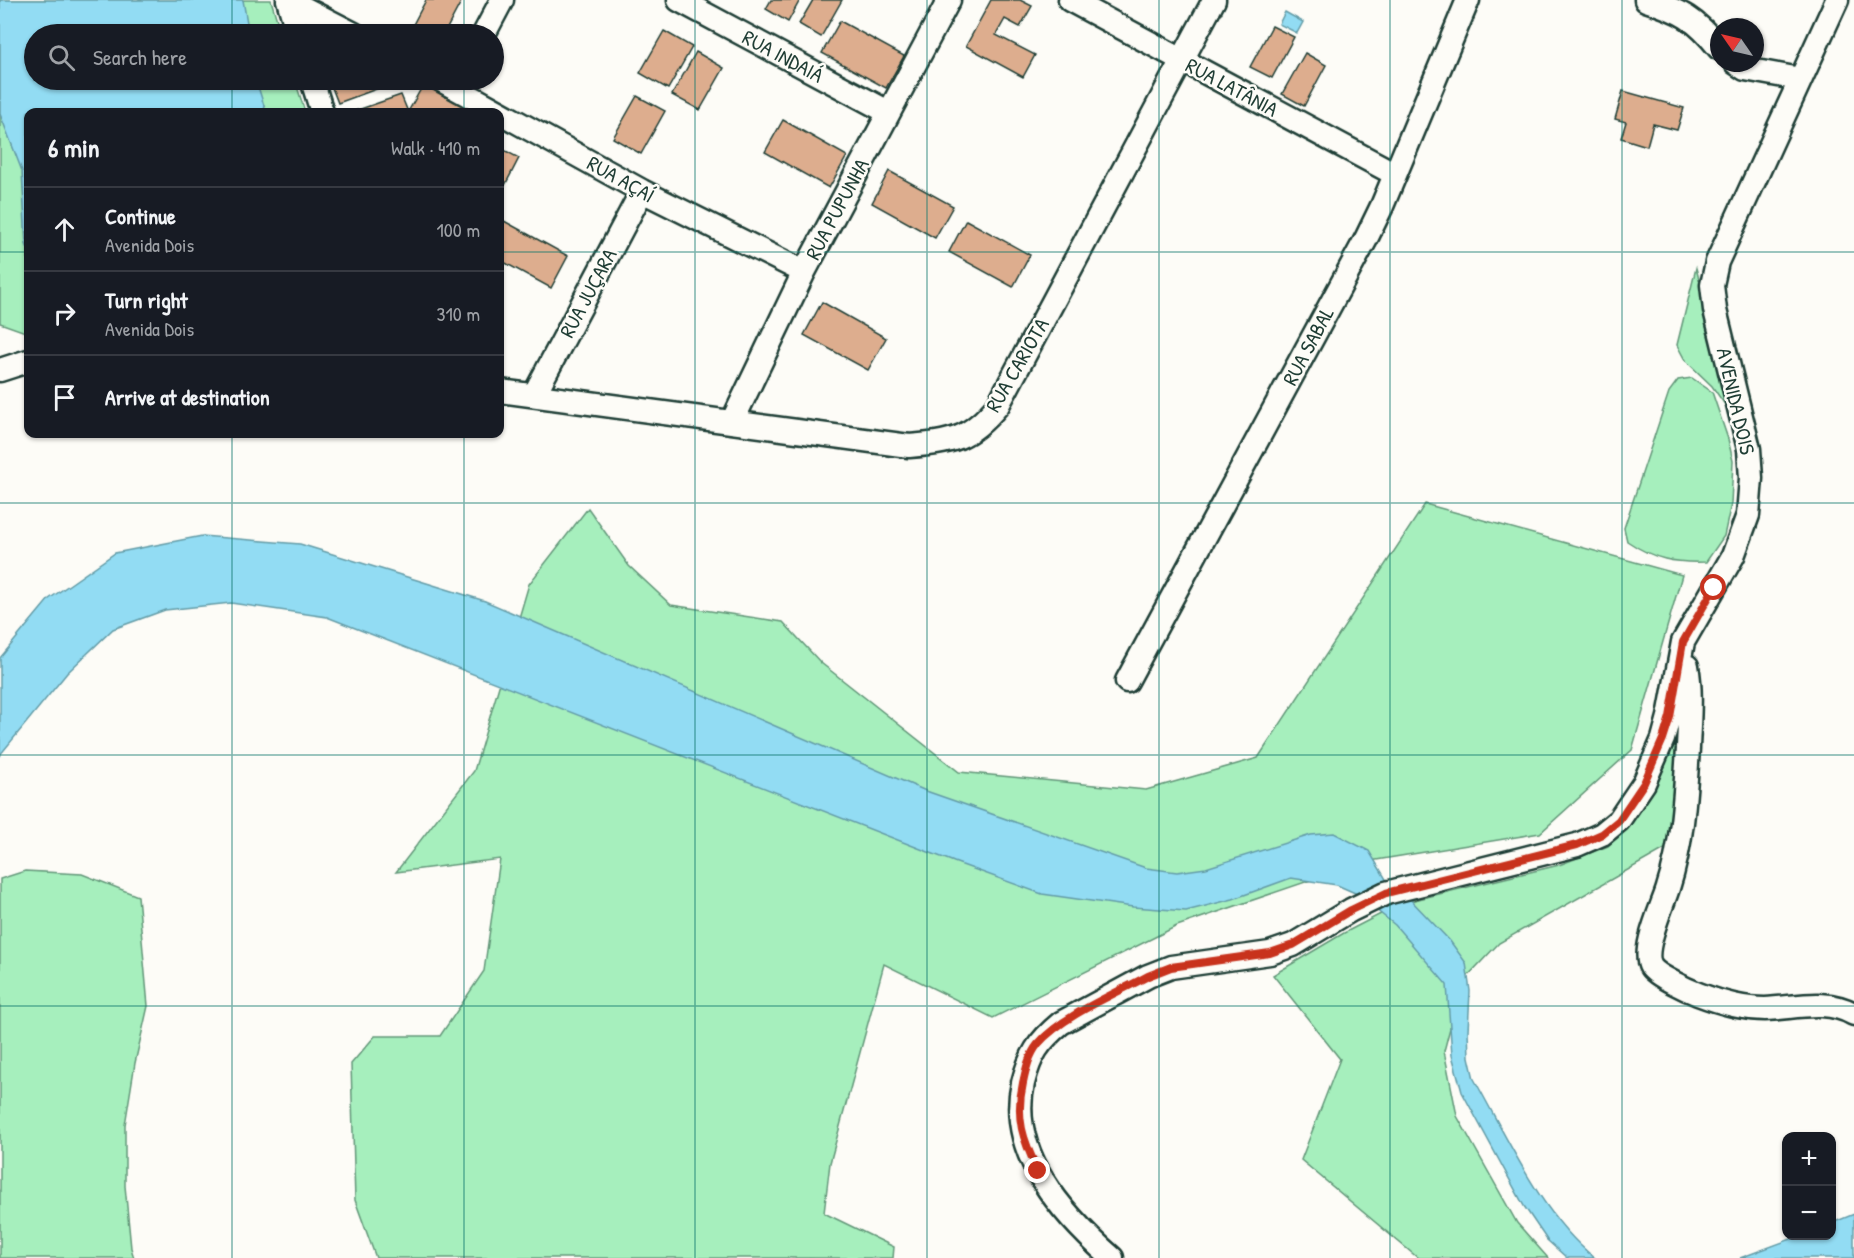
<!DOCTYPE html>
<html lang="en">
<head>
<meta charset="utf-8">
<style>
  :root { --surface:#171b24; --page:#20242c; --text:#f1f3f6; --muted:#9ea1a6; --line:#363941 }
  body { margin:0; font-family:"Patrick Hand",sans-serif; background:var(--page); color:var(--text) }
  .controls { position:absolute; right:18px; bottom:18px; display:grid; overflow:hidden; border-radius:12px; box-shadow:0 2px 4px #0004 }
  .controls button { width:54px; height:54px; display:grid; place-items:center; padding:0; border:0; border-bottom:2px solid var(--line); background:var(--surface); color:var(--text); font:30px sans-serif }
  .compass { position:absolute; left:1710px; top:18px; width:54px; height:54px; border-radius:50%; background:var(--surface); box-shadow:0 2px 4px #0004; rotate:304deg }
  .stop { position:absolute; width:18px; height:18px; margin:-14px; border:4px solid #c8321e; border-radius:50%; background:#fff }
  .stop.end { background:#c8321e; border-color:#fff; box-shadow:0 2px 6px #0008 }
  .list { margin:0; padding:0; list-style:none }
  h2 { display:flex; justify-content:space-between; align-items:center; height:78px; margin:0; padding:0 24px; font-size:26px }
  h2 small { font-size:20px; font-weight:400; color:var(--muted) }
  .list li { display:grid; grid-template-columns:39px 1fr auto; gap:18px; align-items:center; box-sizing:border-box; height:84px; padding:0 24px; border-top:2px solid var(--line) }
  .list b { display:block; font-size:22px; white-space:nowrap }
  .list p { margin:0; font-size:20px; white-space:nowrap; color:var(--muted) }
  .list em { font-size:20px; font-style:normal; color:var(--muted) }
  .icon { flex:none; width:33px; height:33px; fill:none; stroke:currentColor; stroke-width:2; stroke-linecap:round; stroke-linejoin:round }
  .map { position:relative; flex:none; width:1854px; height:1258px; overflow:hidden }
  .search { position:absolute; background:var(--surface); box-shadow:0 2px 4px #0004; left:24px; top:24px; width:480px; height:66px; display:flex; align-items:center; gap:15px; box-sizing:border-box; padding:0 21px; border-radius:33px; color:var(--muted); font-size:22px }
  .panel { position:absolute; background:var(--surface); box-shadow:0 2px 4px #0004; left:24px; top:108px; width:480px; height:330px; border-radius:12px }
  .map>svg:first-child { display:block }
  .green { fill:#a6efbd; stroke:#629678; stroke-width:1.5 }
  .water { fill:#92dcf3; stroke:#649ca7; stroke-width:1.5 }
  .building { fill:#ddad8e; stroke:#1f3d34; stroke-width:1.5 }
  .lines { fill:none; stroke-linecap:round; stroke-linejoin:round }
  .minor-casing { stroke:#1f3d34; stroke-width:27 }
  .minor { stroke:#fdfcf7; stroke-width:22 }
  .route { stroke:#c8321e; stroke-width:8 }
  .grid { fill:none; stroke:#0f766e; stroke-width:1.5; stroke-opacity:0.55 }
  .labels { text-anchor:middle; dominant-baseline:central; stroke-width:5; stroke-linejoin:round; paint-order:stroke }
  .street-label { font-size:21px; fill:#1f3d34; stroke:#fdfcf7 }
</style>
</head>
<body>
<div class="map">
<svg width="1854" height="1258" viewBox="0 0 1854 1258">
  <rect width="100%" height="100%" fill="#fdfcf7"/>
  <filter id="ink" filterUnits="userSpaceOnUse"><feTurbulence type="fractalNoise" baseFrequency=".0167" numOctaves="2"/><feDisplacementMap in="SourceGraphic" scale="12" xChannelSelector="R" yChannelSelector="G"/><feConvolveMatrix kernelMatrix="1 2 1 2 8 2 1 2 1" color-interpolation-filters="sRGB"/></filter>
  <g filter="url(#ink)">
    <path class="green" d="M0,0H271L281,34H34V80H295L305,112H28V333L0,323Z
      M1696,268L1739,425L1712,386L1685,360L1677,345Z
      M1692,378L1712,392L1728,439L1733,461L1731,504L1724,536L1706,562C1674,563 1655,560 1627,541L1624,528L1669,392L1678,380Z
      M1425,504L1682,575L1632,750L1540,833L1364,862L1177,926L993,1018L884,964L830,1163L824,1213L894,1247L893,1258H376L355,1200L351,1064L375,1036H440L484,971L500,859L396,872L474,771L529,584L588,508L629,566L671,605L783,622L821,663L959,772L1146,790L1258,758Z
      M1684,671L1670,846L1499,943L1462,982L1444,1051L1457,1116L1517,1223L1548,1258H1418L1301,1160L1340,1059L1273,975L1344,933L1402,903L1559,865L1608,846L1639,812L1654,785Z
      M25,871L82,874L138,896L148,1006L135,1063L125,1125V1186L131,1248L134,1258H0V879Z"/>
    <path class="water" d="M0,0H243L249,34H34V80H256L266,112H28V249L26,244L22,171L0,114Z
      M1285,12L1303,22L1297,33L1279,24Z
      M202,536L300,544L485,601L926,791L1146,868L1177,872L1206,868L1311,835L1334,833L1369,851L1387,881L1408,897L1450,941L1466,963L1470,991L1468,1031L1469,1057L1474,1079C1507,1137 1542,1217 1595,1258H1567L1547,1240L1524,1206L1462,1092L1452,1055L1447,985L1395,925L1355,893L1337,885L1291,878L1233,899L1186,911L1133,907L1042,894L954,862L327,617L231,603L165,610L113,629L67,673L0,755V658L49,599L115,553Z
      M1854,1214V1258H1740L1799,1236H1832V1223Z"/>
    <path class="building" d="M426,0H462L444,34H408Z
      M771,0H800L788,22L766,9Z
      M813,0H842L821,37L799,24Z
      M991,0H1020L1032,6L1020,27L1005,19L996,35L1035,55L1023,77L966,46Z
      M840,21L904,56L886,88L822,53Z
      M1272,26L1294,37L1272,78L1250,67Z
      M664,31L692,47L668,89L640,73Z
      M696,52L724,68L700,110L672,95Z
      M1305,53L1326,65L1304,106L1282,94Z
      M329,80H401L338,103Z
      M426,80L477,106L473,112H414L409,110Z
      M1623,91L1684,108L1677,130L1653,124L1647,146L1621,138L1626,122L1615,119Z
      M401,95L408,112H352Z
      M637,96L665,111L641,154L613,138Z
      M783,120L847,156L829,188L765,152Z
      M500,148L519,158L500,195Z
      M889,171L953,206L935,238L872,203Z
      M966,220L1030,255L1013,287L949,252Z
      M504,221L568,256L551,288L500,260V230Z
      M822,302L886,338L868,370L804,335Z"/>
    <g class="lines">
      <g class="minor-casing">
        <path id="minor" d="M288,0L354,34
          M288,0L298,34
          M679,0L888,112
          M1070,0L1395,174
          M1646,0C1681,11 1696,19 1719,48
          M484,34L502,0
          M1736,63L1745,69L1800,79
          M312,80L322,112
          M441,80L642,191L804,272
          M0,370L28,361
          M500,391L909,446C952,442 969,440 998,405L1214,0
          M534,395L642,191
          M732,422L804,272L949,0
          M1687,666C1692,693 1689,721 1688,748C1685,795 1683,842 1668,888C1663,905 1641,950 1651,967C1657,976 1688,990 1698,994C1719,1002 1743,1009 1765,1009C1795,1008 1826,998 1854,1014
          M1127,681L1366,239L1382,206L1468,0
          M1112,1258C1063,1215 1007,1153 1023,1083C1030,1055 1038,1042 1061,1023L1148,976L1171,967L1270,953L1293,945L1351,910L1386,893L1577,845L1602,834L1619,820L1644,783L1663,739L1669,717L1683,642L1733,556L1748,515L1751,478L1749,449L1715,310L1712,285L1717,262L1837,0"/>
      </g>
      <use href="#minor" class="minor"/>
    </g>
  </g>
  <g class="lines" filter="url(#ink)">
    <path class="route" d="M1038,1171C1023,1140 1015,1118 1023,1083C1026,1069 1029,1055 1038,1044C1062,1016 1115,994 1148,976L1171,967L1270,953L1293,945L1351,910L1386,893L1577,845L1602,834L1619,820L1644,783L1663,739L1670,717L1683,642L1714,588"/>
  </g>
  <path class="grid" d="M232,0V34M464,0V34M695,0V1258M927,0V1258M1159,0V1258M1390,0V1258M1622,0V1258M232,80V112M464,80V112M0,252H28M500,252H1854M232,434V1258M464,434V1258M0,503H1854M0,755H1854M0,1006H1854"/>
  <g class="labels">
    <g class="street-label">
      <text transform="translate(783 56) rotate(28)">RUA INDAIÁ</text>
      <text transform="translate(1232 87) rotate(28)">RUA LATÂNIA</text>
      <text transform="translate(621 179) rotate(29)">RUA AÇAÍ</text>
      <text transform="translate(837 209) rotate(-62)">RUA PUPUNHA</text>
      <text transform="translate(588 293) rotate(-62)">RUA JUÇARA</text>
      <text transform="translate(1308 346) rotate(-62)">RUA SABAL</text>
      <text transform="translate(1017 365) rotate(-60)">RUA CARIOTA</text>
      <text transform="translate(1736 401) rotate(77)">AVENIDA DOIS</text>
    </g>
  </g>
</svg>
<div class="controls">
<button>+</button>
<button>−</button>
</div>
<svg class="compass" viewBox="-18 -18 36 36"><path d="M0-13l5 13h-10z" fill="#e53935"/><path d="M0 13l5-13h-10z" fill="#9ea1a6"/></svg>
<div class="stop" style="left:1714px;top:588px"></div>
<div class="stop end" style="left:1038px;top:1171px"></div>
<div class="search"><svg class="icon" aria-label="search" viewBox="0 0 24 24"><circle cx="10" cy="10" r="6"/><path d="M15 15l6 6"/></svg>Search here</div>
<section class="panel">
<h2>6 min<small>Walk · 410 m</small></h2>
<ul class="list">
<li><svg class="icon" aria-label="ahead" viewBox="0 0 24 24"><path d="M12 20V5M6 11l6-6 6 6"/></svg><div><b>Continue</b><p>Avenida Dois</p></div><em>100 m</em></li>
<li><svg class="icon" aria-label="right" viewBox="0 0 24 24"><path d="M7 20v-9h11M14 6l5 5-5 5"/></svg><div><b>Turn right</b><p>Avenida Dois</p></div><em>310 m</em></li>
<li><svg class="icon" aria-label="arrive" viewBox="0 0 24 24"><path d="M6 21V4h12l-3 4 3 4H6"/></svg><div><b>Arrive at destination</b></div></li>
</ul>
</section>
</div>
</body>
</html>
